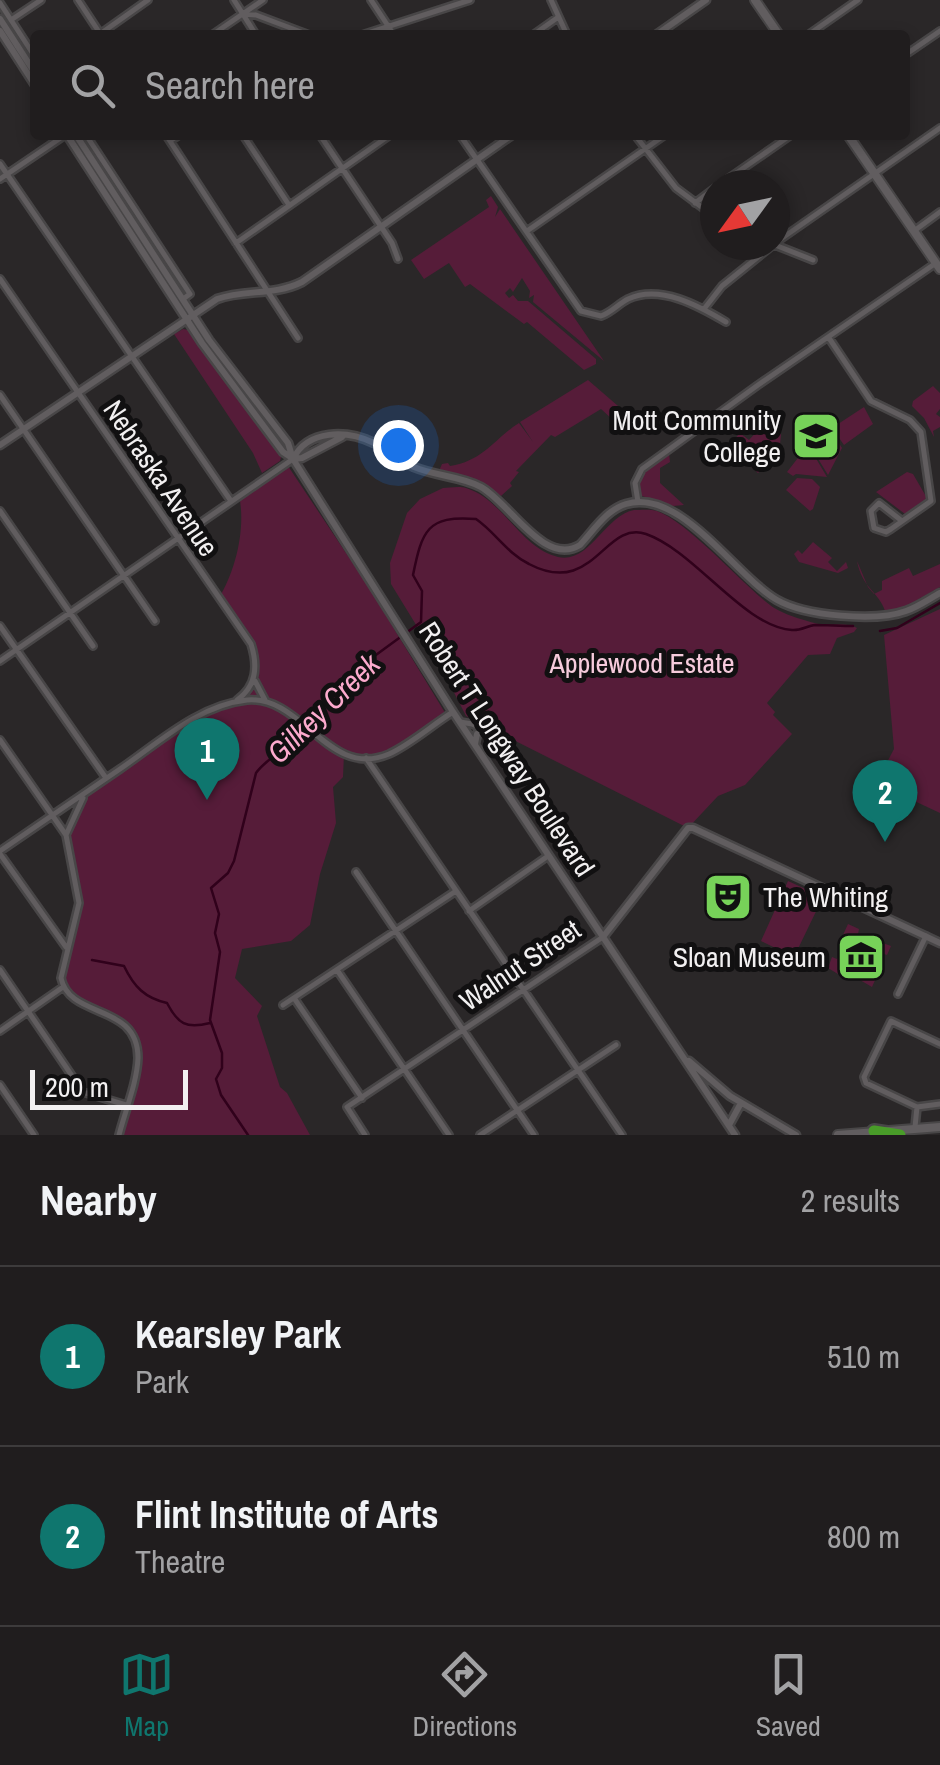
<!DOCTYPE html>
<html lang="en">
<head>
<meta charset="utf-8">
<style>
  :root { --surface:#201d1e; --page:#2d2a2b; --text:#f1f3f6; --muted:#a2a2a4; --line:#3d3b3c; --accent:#0f766e }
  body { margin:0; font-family:"Archivo Narrow",sans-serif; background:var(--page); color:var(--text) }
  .compass { position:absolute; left:700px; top:170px; width:90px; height:90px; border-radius:50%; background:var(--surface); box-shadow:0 5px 15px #0003; rotate:237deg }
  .scale { position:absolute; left:30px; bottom:25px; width:158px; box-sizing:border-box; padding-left:10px; border:5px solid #f2f0f1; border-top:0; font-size:28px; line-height:35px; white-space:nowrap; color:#f2f0f1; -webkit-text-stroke:8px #111011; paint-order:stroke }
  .you { position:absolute; left:398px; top:445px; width:35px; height:35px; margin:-25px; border:8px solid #fff; border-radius:50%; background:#1a73e8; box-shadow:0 0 0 15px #1a73e833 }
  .badge { display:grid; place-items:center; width:65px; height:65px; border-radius:50%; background:var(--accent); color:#fff; font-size:32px; font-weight:700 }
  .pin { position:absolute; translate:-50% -82px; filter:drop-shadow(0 2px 5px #0008) }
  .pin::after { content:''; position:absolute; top:52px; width:35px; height:30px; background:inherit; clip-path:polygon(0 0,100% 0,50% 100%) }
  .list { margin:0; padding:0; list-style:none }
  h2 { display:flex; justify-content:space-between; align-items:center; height:130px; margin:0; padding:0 40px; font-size:42px }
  h2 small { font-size:32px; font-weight:400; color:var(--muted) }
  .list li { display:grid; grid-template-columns:65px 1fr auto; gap:30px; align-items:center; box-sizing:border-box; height:180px; padding:0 40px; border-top:2px solid var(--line) }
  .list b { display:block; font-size:38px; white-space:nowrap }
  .list p { margin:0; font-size:32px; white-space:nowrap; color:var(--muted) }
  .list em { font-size:32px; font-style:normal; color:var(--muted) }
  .icon { flex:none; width:55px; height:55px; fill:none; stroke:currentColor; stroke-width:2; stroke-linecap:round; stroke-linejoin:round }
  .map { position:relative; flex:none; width:940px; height:1135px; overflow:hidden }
  .search { position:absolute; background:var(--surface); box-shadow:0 5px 15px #0003; left:30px; right:30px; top:30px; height:110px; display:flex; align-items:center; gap:25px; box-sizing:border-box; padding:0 35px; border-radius:10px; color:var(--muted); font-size:38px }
  .sheet { height:490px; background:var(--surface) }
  nav { display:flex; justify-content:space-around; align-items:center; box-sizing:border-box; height:140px; border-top:2px solid var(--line); background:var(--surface); font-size:28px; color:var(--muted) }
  nav a { display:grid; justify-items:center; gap:5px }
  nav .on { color:var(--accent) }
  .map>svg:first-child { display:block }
  .green { fill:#561c39 }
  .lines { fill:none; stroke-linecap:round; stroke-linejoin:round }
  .stream { stroke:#30011b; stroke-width:2.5 }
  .minor-casing { stroke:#484647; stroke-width:10 }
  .tertiary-casing { stroke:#484647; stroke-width:11 }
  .secondary-casing { stroke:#484647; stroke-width:12 }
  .motorway-casing { stroke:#484647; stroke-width:16 }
  .minor { stroke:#615d5f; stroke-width:5 }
  .tertiary { stroke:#615d5f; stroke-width:6 }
  .secondary { stroke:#615d5f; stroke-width:8 }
  .motorway { stroke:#499c29; stroke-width:11 }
  .labels { text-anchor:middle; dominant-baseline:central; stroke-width:10; stroke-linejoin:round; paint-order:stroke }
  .poi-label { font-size:28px; fill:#f2f0f1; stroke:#111011; text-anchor:end }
  .street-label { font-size:28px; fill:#f2f0f1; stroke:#111011 }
  .park-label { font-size:28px; fill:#f6cbdc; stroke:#111011 }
  .water-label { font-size:30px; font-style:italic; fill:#fcaacd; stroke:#111011 }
</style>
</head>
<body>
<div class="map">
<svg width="940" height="1135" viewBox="0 0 940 1135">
  <rect width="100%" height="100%" fill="#2a2728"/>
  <path class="green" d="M491,196L498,207L495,217L500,209L604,361L533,302L534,295L529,298L530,291L522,278L513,292L510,288L505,293L509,298L513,295L518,301H528L596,359V364L584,370L527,322L524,324L470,284L465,287L449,263L424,279L411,260L489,207L486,200Z
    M183,329L188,330C217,374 252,413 281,457L280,461L262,473L253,453L174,334Z
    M588,380L640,425L636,432L628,426L624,430L601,409L555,437L551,435L516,471L519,472L510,483L512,486L501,496L483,484L439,471L442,464L448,463L450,466C484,461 495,438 519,423L533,442L520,422Z
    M933,386L940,393V409L936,414L940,417V427L933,431L934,437L924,418L912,406L913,401Z
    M864,407L873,424L844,445L832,428Z
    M758,422H767L781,434L778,465L767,464L758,473L728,446L740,433L749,440L759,429L755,425Z
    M830,429L842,448L828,475L809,444Z
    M808,445L827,477L796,474L793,476L787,472Z
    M669,453L670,462L660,468V483L684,505L673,506L639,495L640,475Z
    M286,463L368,586L447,716C410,740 390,761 344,754L343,777L333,787L336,823L320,874L310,925L291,941L242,949L235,978L262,1006L257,1016L280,1087L287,1093L310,1135H119L138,1061C134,1013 99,1025 74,999C69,993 65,984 61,978L79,903L66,835L87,792L192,719L235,702L247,693L255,676L251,644L219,598C236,570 246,528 239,495Z
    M907,472L913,474L927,498L905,514L876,492Z
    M797,478L812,479L820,487L813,509L810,511L786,490Z
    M443,488C449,488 459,486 466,488C503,499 520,548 558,557C590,564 605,515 634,510C639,510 652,509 657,511C688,522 741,583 770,605C781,614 806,621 819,624C833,627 845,621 857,628L854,632L837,638L830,654L808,655L767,703L775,712L773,715L792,734L745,785L718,796L688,828L466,716L437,659L391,584L390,563L407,513L420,499Z
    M813,542L832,558L828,562L837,571L846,562L848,568L838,573L799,562L794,554L798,550L802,554Z
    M857,561L868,587L874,594L882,590V581L909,568L913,576L940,564V587L903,608L885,611C879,592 862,588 857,561Z
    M940,609V813L876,783L894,749L884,635Z
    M788,881L823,897L794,957L761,941Z
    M848,924L859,929L858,934L891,946L887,955L884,954L880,960L876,959L872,967L876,970L873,976L876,978L872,987L841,969L838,974L828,968L832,957L837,959L841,953L845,955L849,946L845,943L848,937L843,935Z"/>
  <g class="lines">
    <path class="stream" d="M880,631L897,628L940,603
      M92,960L124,966C134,987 145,998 167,1003C178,1024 186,1029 210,1023
      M248,1135L221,1095L216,1079L222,1068V1053L210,1020L220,952L215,933L219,914L211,888L228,873L234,861L256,773C263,763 273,758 281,750C303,727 326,698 352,678L354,671L421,622L422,591L413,575C422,531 427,515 476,519C495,532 508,554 529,564C594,598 604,520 646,534C695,551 744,627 792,630C800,631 807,626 815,625C827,625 841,626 853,626"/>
    <g class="minor-casing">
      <path id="minor" d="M78,0L101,35
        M234,0L256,35
        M371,0L394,35
        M551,0L567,35
        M0,3L35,57
        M243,14L256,15L309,35
        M11,20L41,0
        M100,34L148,0
        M212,35L263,0
        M362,35L470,0
        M533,35L557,18
        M808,35L858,0
        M905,55L940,31
        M86,135L190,294L183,299
        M166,135L298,338
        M243,135L289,205
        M320,135L392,243L398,259
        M460,135L581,311L601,316C612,312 618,304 628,299C660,284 699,306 726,322
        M635,135L676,188L715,217
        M170,141L179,135
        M0,164L231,501
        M0,179L65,135
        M719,185L791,135
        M695,203L715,188
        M527,231L665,135
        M914,231L940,212
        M236,243L390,135
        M775,243L940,128
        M775,245L813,260
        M0,279L251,644C258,666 257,686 237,700
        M704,309L722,286L773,245
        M829,338L871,401L910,420L921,432L931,501L891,529L886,532L874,528L871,511L879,503L902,521
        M0,395L155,621
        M638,502L635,483L642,469L758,385L936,263
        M0,511L93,646
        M0,626L106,778
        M0,661L293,459
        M255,681L265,700
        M460,722L472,724L511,742
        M0,740L66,835
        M366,758L622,1135
        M83,798L66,835L79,903L61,978C70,1020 138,1002 138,1058C137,1083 125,1111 119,1135
        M0,851C40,824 80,796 120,769C158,743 199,705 247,700C303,695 328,780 389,754C411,744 432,725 453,712
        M0,854L66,947
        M356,872L534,1135
        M469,911L548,856
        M0,970L83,1092L126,1105
        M337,970L449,1135
        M898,994L926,936
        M294,998L362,1098
        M283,1005L456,891
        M0,1031L63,987
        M940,1044L891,1021L864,1077L866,1083L917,1107L940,1104
        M0,1085L34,1135
        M915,1127L917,1107
        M365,1135L347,1107L603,937
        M480,1135L616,1045"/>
    </g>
    <g class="tertiary-casing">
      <path id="tertiary" d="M0,19L35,73
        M0,31L35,85
        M656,35L706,0
        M67,135L202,343L283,452L292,458
        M76,135L209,340L288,443L293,459L453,712L735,1135
        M0,445L217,299C245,289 274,296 302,282L512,135
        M293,459C308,429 347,430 374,443C389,449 400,460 414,467C435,476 461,476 481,487C510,503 544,567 580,545C594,530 606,510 626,504C681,488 734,575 777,600C805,616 876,622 906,611C918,607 929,599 940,593
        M293,459L302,458L342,437
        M475,744L477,734L488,731
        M603,937L688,828H693L940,943
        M689,1061L730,1096L796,1135
        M729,1125L741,1103"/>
    </g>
    <g class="secondary-casing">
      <path id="secondary" d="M755,0L779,35
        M848,135L940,269
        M838,1135L940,1127"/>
    </g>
    <g class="motorway-casing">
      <path id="motorway" d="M874,1131L900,1135"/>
    </g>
    <use href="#minor" class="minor"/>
    <use href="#tertiary" class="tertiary"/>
    <use href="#secondary" class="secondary"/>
    <use href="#motorway" class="motorway"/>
  </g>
  <defs>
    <g id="university-square" transform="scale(2.5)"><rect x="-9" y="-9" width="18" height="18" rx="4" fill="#77d259" stroke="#111011"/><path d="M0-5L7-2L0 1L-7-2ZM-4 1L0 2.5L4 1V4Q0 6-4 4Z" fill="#111"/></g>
    <g id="theatre-square" transform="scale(2.5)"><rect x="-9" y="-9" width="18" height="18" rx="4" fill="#77d259" stroke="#111011"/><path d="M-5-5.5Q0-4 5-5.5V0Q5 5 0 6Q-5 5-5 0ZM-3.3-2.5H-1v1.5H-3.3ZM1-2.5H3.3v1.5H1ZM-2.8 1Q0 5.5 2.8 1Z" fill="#111"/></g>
    <g id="museum-square" transform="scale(2.5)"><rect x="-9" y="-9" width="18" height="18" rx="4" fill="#77d259" stroke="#111011"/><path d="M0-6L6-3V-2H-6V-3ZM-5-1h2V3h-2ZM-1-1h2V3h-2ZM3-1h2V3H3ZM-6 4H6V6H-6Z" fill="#111"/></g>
  </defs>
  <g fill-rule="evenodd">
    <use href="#university-square" x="816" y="436"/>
    <use href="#theatre-square" x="728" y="897"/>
    <use href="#museum-square" x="861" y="957"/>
  </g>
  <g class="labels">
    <g class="poi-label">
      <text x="781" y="420">Mott Community<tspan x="781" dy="32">College</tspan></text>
      <text x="763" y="897" text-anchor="start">The Whiting</text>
      <text x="826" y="957">Sloan Museum</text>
    </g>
    <g class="street-label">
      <text transform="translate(161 478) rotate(56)">Nebraska Avenue</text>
      <text transform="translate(507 749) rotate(57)">Robert T Longway Boulevard</text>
      <text transform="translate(520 965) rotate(-34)">Walnut Street</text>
    </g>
    <g class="park-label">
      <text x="642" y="663">Applewood Estate</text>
    </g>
    <g class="water-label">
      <text transform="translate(323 708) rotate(-44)">Gilkey Creek</text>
    </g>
  </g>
</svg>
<svg class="compass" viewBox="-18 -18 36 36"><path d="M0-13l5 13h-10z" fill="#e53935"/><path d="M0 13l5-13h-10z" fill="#a2a2a4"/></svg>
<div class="scale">200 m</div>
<div class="you"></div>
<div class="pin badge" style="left:207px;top:800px">1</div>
<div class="pin badge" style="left:885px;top:842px">2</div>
<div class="search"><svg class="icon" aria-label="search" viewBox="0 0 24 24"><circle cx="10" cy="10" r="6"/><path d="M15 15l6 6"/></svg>Search here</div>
</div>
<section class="sheet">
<h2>Nearby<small>2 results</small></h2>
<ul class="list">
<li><span class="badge">1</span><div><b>Kearsley Park</b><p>Park</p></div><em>510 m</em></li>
<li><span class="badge">2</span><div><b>Flint Institute of Arts</b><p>Theatre</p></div><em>800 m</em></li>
</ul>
</section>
<nav>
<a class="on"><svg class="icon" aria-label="map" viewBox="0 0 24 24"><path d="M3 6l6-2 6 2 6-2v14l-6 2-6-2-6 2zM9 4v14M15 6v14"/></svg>Map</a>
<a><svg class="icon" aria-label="directions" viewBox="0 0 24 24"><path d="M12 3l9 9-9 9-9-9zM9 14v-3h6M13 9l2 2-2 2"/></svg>Directions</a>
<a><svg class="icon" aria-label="saved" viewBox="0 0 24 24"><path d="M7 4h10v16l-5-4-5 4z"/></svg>Saved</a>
</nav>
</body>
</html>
